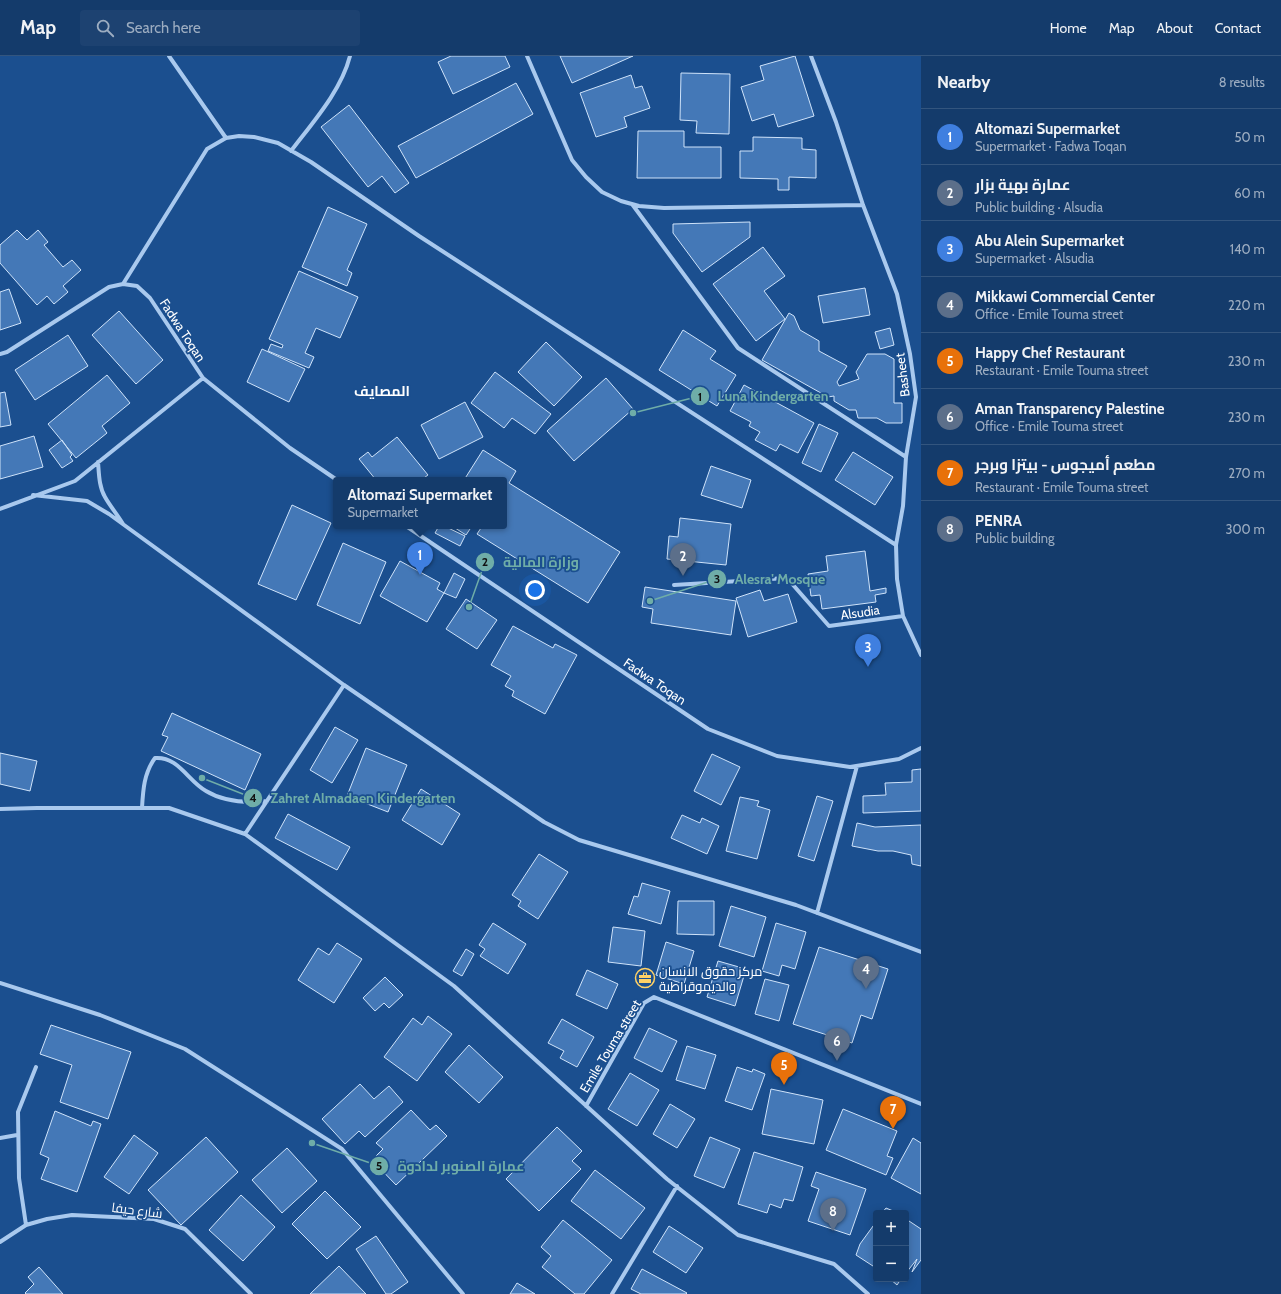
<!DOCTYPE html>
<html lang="en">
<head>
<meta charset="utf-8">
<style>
  :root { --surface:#143b6b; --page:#1d4271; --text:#f1f3f6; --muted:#9dadc1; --line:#33557e; --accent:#e69b98 }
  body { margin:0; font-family:Cabin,Cairo,sans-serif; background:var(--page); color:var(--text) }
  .controls { position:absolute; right:12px; bottom:12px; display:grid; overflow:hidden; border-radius:4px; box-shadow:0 2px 10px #0003 }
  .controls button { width:36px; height:36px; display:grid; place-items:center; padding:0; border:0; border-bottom:1px solid var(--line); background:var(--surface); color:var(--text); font:20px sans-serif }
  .you { position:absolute; left:535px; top:534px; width:14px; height:14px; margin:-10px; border:3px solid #fff; border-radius:50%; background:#1a73e8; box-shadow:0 0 0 6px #1a73e833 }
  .badge { display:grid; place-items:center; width:26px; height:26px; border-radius:50%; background:var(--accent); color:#fff; font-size:13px; font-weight:700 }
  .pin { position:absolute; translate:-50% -33px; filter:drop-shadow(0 1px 2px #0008) }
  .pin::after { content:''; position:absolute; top:21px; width:14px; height:12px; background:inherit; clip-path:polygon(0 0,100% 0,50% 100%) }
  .popup { position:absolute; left:333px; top:421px; width:174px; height:52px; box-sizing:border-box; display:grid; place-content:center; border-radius:4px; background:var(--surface); filter:drop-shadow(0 1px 3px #0005); font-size:13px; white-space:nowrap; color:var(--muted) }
  .popup b { font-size:15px; color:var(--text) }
  .popup::after { content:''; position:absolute; left:50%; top:100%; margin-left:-8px; border:8px solid transparent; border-top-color:var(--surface) }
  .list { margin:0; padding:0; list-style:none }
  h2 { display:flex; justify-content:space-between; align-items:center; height:52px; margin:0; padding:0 16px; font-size:17px }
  h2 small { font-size:13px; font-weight:400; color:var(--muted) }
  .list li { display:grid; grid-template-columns:26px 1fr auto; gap:12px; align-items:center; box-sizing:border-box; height:56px; padding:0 16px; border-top:1px solid var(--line) }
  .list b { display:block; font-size:15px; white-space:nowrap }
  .list p { margin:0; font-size:13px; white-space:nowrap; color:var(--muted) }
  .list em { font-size:13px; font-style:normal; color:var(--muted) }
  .icon { flex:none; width:22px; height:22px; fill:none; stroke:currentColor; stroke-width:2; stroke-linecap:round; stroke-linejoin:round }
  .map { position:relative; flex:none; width:921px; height:1238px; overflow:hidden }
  header { display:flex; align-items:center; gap:24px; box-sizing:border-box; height:56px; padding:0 20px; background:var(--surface); border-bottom:1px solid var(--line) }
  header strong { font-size:19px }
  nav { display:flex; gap:22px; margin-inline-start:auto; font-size:14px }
  .search { width:280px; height:36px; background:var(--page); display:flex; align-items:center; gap:10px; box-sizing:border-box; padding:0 14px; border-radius:4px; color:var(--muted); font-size:15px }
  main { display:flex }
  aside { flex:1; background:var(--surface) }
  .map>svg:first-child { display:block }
  .building { fill:#4478b7; stroke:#cfe3fa }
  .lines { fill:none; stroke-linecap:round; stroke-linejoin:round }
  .minor { stroke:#a9c9ee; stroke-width:4 }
  .labels { text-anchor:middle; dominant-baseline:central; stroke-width:3.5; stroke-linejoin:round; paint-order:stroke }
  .street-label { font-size:13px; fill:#fff; stroke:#1b4f8f }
  .poi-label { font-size:13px; fill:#fff; stroke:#1b4f8f; text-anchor:start }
  .neighbourhood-label { font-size:14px; font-weight:bold; fill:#fff; stroke:#1b4f8f }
  .leader { fill:none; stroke:#6fada8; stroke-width:1.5 }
  .callout-dot { fill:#6fada8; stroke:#1b4f8f; stroke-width:1.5 }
  .mark-label { font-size:12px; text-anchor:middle; font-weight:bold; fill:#111 }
  .callout-label { font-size:14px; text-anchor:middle; font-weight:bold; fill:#6fada8; stroke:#1b4f8f; stroke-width:3.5; stroke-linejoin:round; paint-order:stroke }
</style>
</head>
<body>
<header>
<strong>Map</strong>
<div class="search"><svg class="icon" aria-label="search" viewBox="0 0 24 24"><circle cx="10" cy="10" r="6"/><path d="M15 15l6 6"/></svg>Search here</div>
<nav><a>Home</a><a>Map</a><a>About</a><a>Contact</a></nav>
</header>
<main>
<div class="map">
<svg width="921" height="1238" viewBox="0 0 921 1238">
  <rect width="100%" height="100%" fill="#1b4f8f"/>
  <path class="building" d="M451,0H505L510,11L453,38L438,6Z
    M560,0H633L572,27Z
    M795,0L814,60L778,71L774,58L752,65L741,31L764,24L760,10Z
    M681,17L730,18L729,78L696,77L697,65L680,64Z
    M631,19L635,32L642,30L650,52L624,61L627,71L596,81L580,37Z
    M516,27L533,58L416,122L398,90Z
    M349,49L409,127L395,137L382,120L368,131L321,71Z
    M638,75H684V91H721V122H637Z
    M753,81L802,82V93L816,94V122L789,121V134H778V123L740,122V95H753Z
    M328,151L367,168L347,214L352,217L347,230L302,211Z
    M750,166V181L702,216L673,177V168Z
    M17,174L27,184L38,174L48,186L44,189L63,211L72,204L81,214L63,230L68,236L54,248L47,240L37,249L0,207V189Z
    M763,191L785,220L764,235L785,263L756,285L713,228Z
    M299,215L358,241L340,282L316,272L305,297L314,301L309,312L268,295L271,288L282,292L283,289L269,283Z
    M865,232L870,259L823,267L818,240Z
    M9,233L21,267L0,274V236Z
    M119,255L163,304L136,328L92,279Z
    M789,257L794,260L800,274L819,285V295L847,310L837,326L839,330L859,323L856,316L867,298H885L894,303V347H902V367H886L877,362H858L856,354H849L834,345V340L828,341L762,304Z
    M890,272L894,289L880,293L875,276Z
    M683,274L716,295L710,303L736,319L717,350L659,314Z
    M68,279L88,310L35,344L15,314Z
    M546,286L582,321L554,350L518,316Z
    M262,293L305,313L289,346L247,326Z
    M495,316L551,358L535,378L512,362L504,372L471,347Z
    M107,319L130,347L102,370L107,377L76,402L48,368Z
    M606,322L633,353L574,405L547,375Z
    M744,329L814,367L798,397L780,388L776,395L755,384L760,376L749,370L751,366L730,355Z
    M5,336L11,369L0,371V337Z
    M465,346L483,381L439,403L421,369Z
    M819,368L838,377L821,416L802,407Z
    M34,380L43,411L0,423V390Z
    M397,381L428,419L421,424H376L359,403L368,396L372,401Z
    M62,384L72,399L70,401L73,405L62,412L49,394Z
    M483,394L516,415L509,427L620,496L588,547L477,478L481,472L478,470H504V424H464Z
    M853,396L893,421L875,449L835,424Z
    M711,410L751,424L742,452L701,439Z
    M292,449L331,467L296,544L258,528Z
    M680,462L731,468L726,509L667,503L669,480L678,481Z
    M439,470H444L465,480L460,490L435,477Z
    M452,470H472L466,479Z
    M343,487L386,506L360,568L317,549Z
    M865,495L870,535L886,532V537L875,539L876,546L822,553L820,539L811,540L808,518L828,515L826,500Z
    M400,505L440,527L437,533L444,537L427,566L380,540Z
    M454,517L465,523L456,542L444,537Z
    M645,531L736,545L731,579L651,567L653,553L642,551Z
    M760,534L764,545L788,538L797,566L748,581L736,542Z
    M466,543L497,564L477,593L446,573Z
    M513,570L553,592L555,588L577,599L545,658L512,640L514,635L505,630L511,620L491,609Z
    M172,657L261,698L245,734L161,695L168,681L162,679Z
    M335,671L358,684L332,727L310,714Z
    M366,692L407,709L388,756L347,740Z
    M0,697L37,705L30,735L0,728Z
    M712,698L740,711L721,749L694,735Z
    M921,713V755L863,757V740L886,739L885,727L912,726V714Z
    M421,733L460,758L442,789L402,764Z
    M817,740L833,745L814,805L798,800Z
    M740,741L759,745L757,750L770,754L757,803L726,795Z
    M288,758L350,791L337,814L275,782Z
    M682,759L700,767L702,762L719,770L707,798L671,782Z
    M857,767L875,771L921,769V810L912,808L911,799L893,795H878L852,790Z
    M539,798L568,816L538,863L518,850L521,845L512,839Z
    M642,827L670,835L661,868L628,858L634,840L638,841Z
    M678,845H714V879L677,878Z
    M731,850L766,861L754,901L719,890Z
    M493,867L526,888L508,918L480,900L485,893L479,889Z
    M776,867L806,876L795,913L782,909L779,920L762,915Z
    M613,871L645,875L641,910L608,906Z
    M666,886L694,895L684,928L656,919Z
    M337,887L362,903L334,947L298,924L318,892L329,899Z
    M819,891L888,913L872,963L861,959L852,987L793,968Z
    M466,893L474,898L462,920L453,915Z
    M718,905L746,913L735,950L707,941Z
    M587,914L618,928L607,953L576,939Z
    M385,921L403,939L389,952L384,947L375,955L363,942Z
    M765,923L789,929L779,965L755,958Z
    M428,960L452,978L417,1025L384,1001L413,962L422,969Z
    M562,963L594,981L577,1011L560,1002L564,995L548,987Z
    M51,969L131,996L108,1063L60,1046L72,1009L40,998Z
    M649,972L677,985L662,1016L634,1002Z
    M469,989L503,1021L479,1047L445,1016Z
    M687,990L716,999L705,1033L676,1024Z
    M737,1011L752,1016L753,1013L765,1018L752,1054L725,1045Z
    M630,1017L659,1034L637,1070L608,1053Z
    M360,1028L374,1043L389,1030L403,1046L365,1081L359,1075L345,1088L322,1063Z
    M771,1033L823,1044L814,1088L762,1078Z
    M670,1048L695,1063L677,1092L653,1078Z
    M843,1053L897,1075L887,1100L893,1102L886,1119L826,1094Z
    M411,1054L430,1074L436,1069L447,1080L396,1129L372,1104L383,1093L376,1087Z
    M55,1055L91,1070L93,1065L101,1068L77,1136L41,1123L49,1102L40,1098Z
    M557,1071L582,1095L572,1105L581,1113L539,1155L506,1123Z
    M134,1079L158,1097L129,1138L104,1121Z
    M206,1081L238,1116L181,1169L148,1134Z
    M710,1081L740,1093L724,1132L694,1120Z
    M913,1082L921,1087V1138L891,1122Z
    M287,1092L317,1125L282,1157L252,1124Z
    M754,1096L803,1111L793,1145L784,1143L781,1152L770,1148L767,1157L738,1148Z
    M595,1114L645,1152L621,1183L571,1145Z
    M816,1116L866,1133L850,1179L808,1165L819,1133L811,1130Z
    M325,1135L361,1171L327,1203L292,1168Z
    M241,1139L275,1171L243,1205L209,1174Z
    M886,1152L898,1157H882Z
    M906,1163L921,1173V1204L912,1216L917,1203L906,1217Z
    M563,1164L612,1204L584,1238H575L542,1211L551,1200L541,1191Z
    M876,1166V1212L856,1199L860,1188Z
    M669,1170L703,1192L686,1217L653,1196Z
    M376,1180L408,1226L391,1238H386L356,1193Z
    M339,1210L366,1238H310Z
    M39,1211L63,1238H26L25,1237L34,1228L28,1221Z
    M642,1213L687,1237L686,1238H641L631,1233Z
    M890,1223H901L897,1229Z
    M517,1227L535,1238H510Z"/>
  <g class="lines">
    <path class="minor" d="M169,0L226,82
      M527,0L572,104L586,121L602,136L621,145L639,150L664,152L863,149
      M811,0L836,66L863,149L897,238L910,298L916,341L906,401L903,450L896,489L897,523L903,560L921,599
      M291,95C313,66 341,35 350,0
      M632,148L738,292L906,401
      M123,228L207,93L226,82L239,80L254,81L278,87L311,106L419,180L896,489
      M0,298L7,296L109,231L123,228L137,230L150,242L203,322L290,392L337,424
      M98,406C99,418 99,431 105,441C110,450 117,458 123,468
      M33,439L87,445L109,458L344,629L544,766L579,784L796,849L921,896
      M0,453L75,425L203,322
      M406,470L708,673L777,700L850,711L899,703L921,692
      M674,529L787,522L829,570L903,560
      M142,752C143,734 144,717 155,702C178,700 188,725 206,735C224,746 247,747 267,745
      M0,753L37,752H169L245,778L454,930L667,1123L738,1179L834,1208L868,1238
      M245,778L344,629
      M817,857L857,710
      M0,927L100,959L185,993L342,1093L463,1238
      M586,1050L644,947L654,941L921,1048
      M0,1082L17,1079
      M26,1169L19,1122L18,1056L36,1011
      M0,1186L26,1169L47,1163L72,1159L154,1163L185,1173L251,1238
      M612,1238L677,1130"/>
  </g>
  <defs>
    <g id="office-ring" transform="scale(1)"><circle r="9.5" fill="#1b4f8f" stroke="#ffd166" stroke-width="1.5"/><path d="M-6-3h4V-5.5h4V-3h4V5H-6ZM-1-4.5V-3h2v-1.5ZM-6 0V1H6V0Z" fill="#ffd166"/></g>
  </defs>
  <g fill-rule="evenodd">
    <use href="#office-ring" x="645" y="922"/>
  </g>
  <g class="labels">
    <g class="street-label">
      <text transform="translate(183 274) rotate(57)">Fadwa Toqan</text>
      <text transform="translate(902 319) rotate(-97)">Basheet</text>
      <text transform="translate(860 556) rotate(-8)">Alsudia</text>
      <text transform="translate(655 625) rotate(34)">Fadwa Toqan</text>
      <text transform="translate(610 990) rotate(-59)">Emile Touma street</text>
      <text transform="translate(137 1154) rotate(7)">شارع حيفا</text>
    </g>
    <g class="poi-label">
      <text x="659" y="915">مركز حقوق الانسان<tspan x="659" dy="15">والديموقراطية</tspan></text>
    </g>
    <g class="neighbourhood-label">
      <text x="382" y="335">المصايف</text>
    </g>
  </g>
  <path class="leader" d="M633 357L700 340M469 551L485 506M650 545L717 523M202 722L253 742M312 1087L379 1110"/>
  <g class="callout-dot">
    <circle cx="633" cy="357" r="4"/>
    <circle cx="469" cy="551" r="4"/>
    <circle cx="650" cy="545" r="4"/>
    <circle cx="202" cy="722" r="4"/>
    <circle cx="312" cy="1087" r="4"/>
    <circle cx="700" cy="340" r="10"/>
    <circle cx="485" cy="506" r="10"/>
    <circle cx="717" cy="523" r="10"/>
    <circle cx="253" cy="742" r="10"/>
    <circle cx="379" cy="1110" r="10"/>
  </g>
  <g class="mark-label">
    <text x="700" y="345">1</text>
    <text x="485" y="510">2</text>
    <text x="717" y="527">3</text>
    <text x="253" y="746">4</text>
    <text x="379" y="1114">5</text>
  </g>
  <g class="callout-label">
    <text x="773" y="345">Luna Kindergarten</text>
    <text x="541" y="511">وزارة المالية</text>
    <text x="780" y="528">Alesra' Mosque</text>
    <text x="363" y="747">Zahret Almadaen Kindergarten</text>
    <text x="461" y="1115">عمارة الصنوبر لدادوة</text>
  </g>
</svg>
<div class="controls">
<button>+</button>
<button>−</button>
</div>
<div class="you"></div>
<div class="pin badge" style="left:420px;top:519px;background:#3f7fe0">1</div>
<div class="popup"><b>Altomazi Supermarket</b>Supermarket</div>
<div class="pin badge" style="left:683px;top:520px;background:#5c6f8a">2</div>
<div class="pin badge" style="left:868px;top:611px;background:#3f7fe0">3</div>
<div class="pin badge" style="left:866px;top:933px;background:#5c6f8a">4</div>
<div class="pin badge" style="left:784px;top:1029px;background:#e8710a">5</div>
<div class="pin badge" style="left:837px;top:1005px;background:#5c6f8a">6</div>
<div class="pin badge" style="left:893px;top:1073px;background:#e8710a">7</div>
<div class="pin badge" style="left:833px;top:1175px;background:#5c6f8a">8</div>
</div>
<aside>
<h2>Nearby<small>8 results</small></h2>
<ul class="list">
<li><span class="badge" style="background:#3f7fe0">1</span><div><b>Altomazi Supermarket</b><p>Supermarket · Fadwa Toqan</p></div><em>50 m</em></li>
<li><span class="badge" style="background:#5c6f8a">2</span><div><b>عمارة بهية بزار</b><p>Public building · Alsudia</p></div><em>60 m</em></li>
<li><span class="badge" style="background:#3f7fe0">3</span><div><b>Abu Alein Supermarket</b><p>Supermarket · Alsudia</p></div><em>140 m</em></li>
<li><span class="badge" style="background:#5c6f8a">4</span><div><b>Mikkawi Commercial Center</b><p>Office · Emile Touma street</p></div><em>220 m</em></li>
<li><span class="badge" style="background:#e8710a">5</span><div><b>Happy Chef Restaurant</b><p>Restaurant · Emile Touma street</p></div><em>230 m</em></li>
<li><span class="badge" style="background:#5c6f8a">6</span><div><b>Aman Transparency Palestine</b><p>Office · Emile Touma street</p></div><em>230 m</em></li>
<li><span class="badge" style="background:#e8710a">7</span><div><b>مطعم أميجوس - بيتزا وبرجر</b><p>Restaurant · Emile Touma street</p></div><em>270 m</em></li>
<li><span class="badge" style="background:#5c6f8a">8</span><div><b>PENRA</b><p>Public building</p></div><em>300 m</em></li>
</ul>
</aside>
</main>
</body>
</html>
